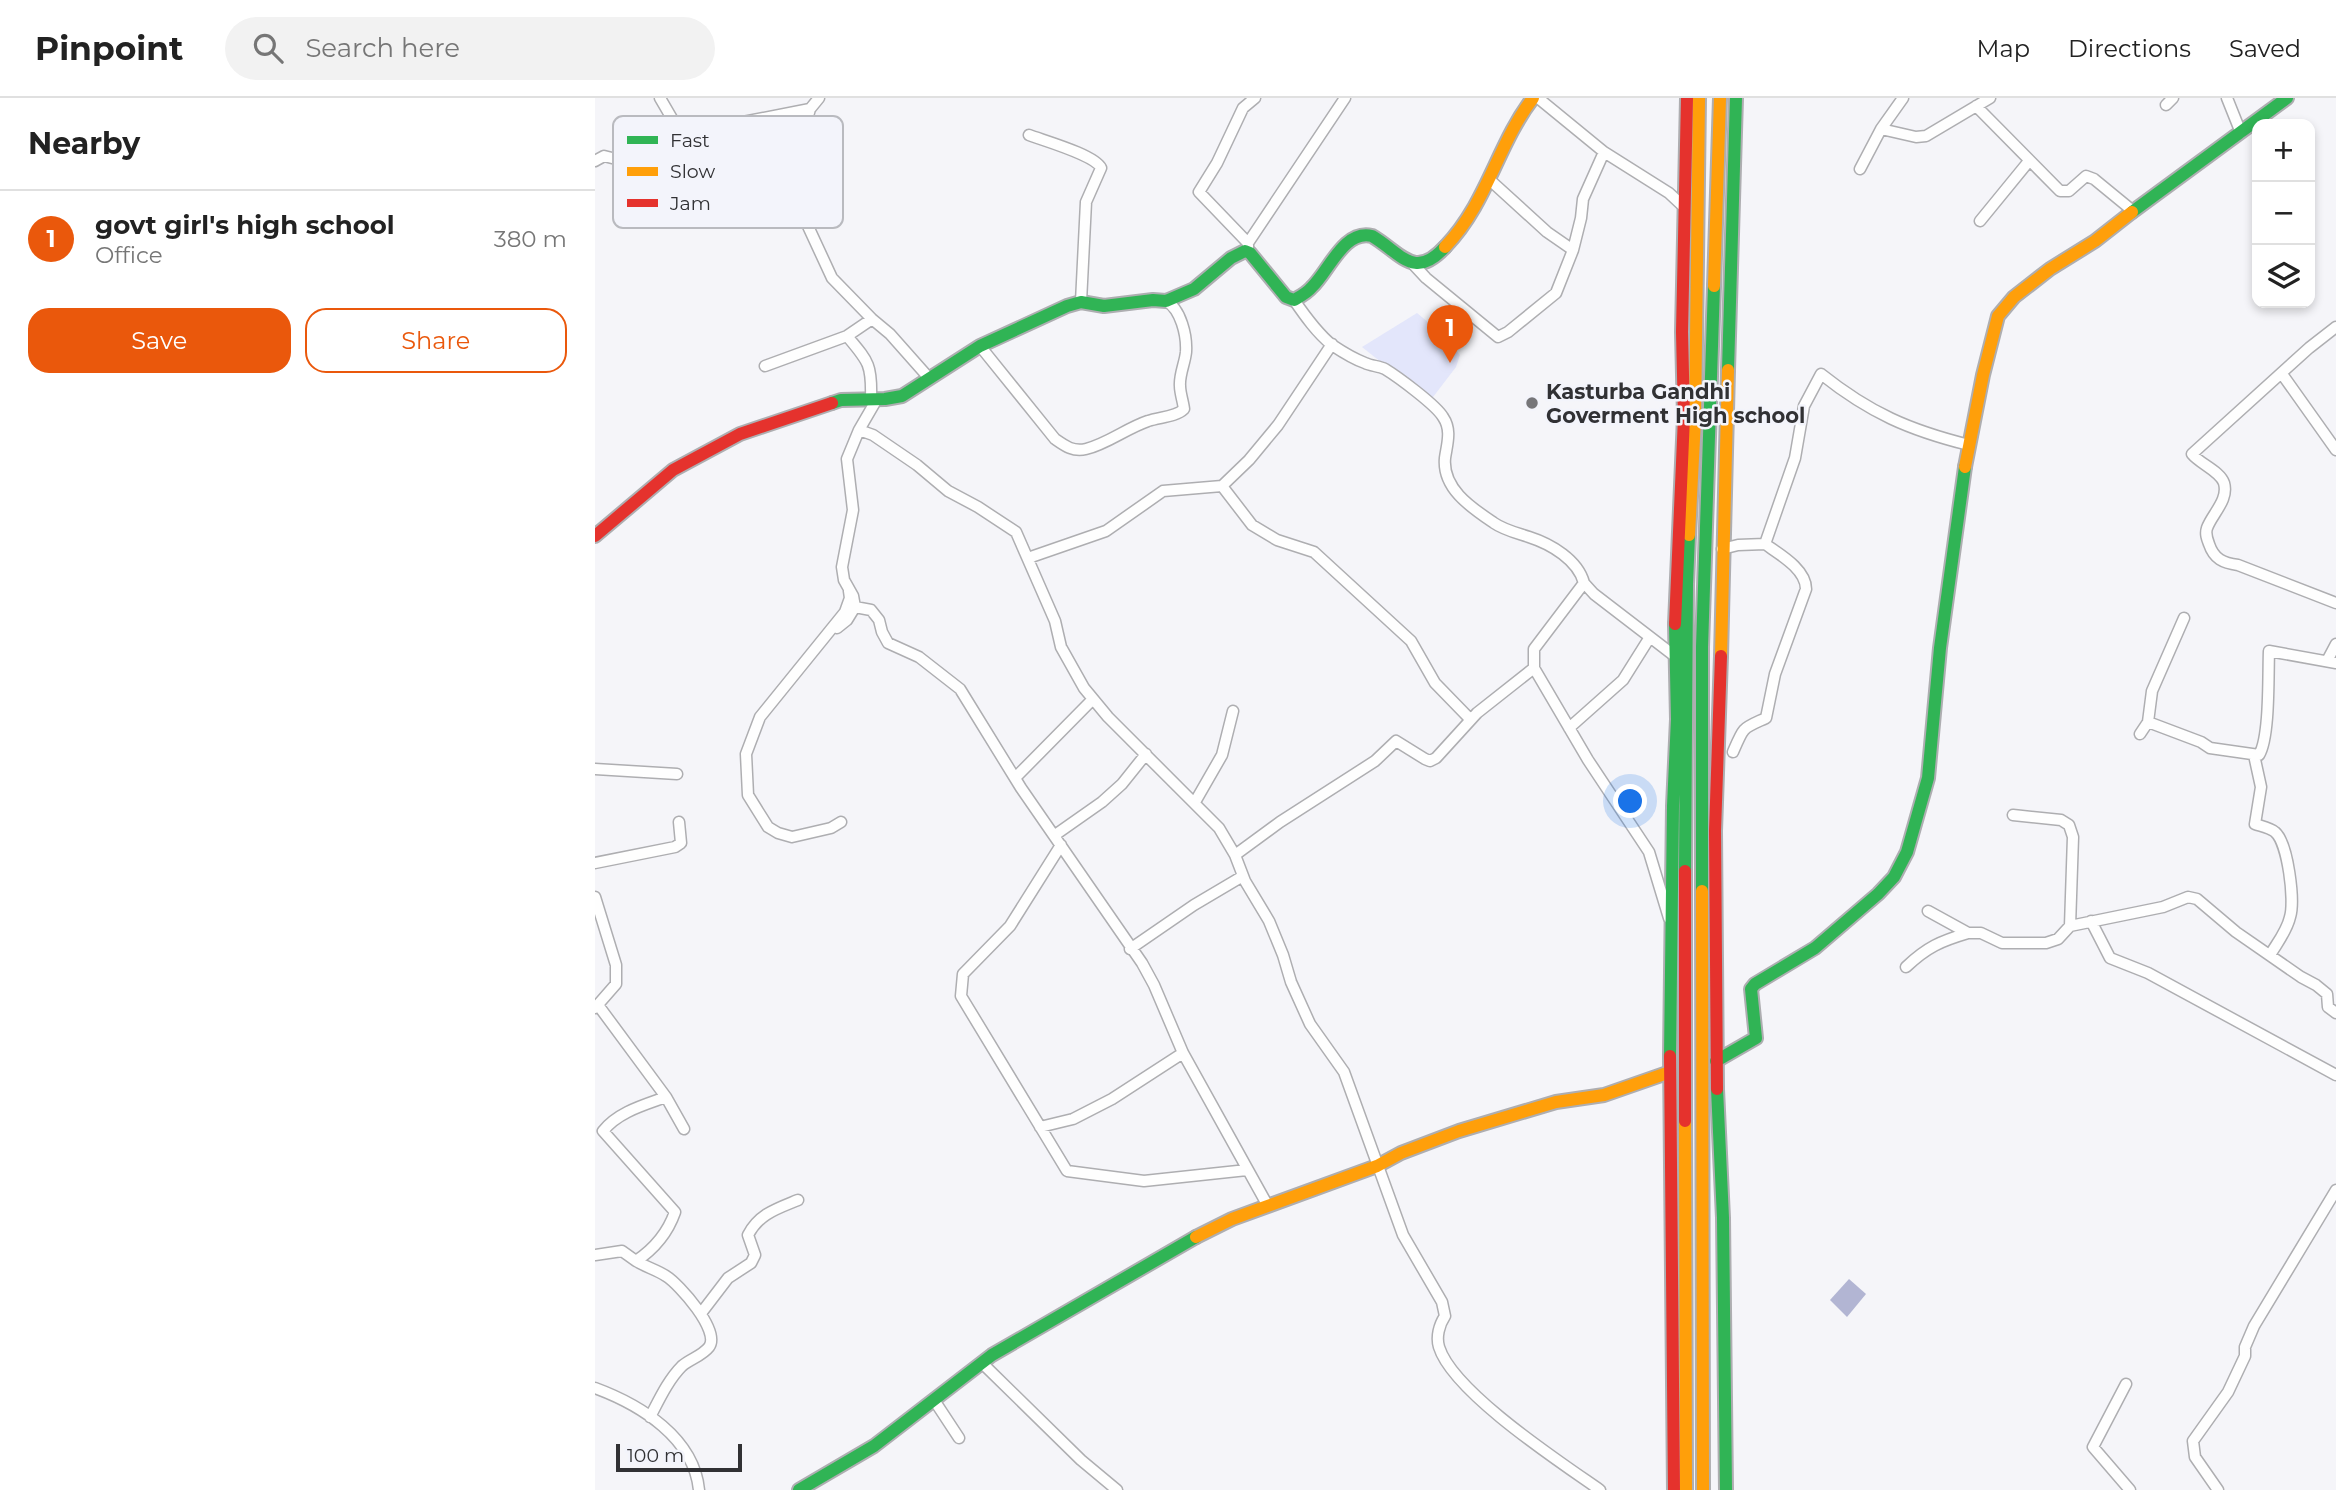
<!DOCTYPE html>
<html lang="en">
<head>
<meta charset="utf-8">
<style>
  :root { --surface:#fff; --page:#f2f2f2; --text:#222; --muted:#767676; --line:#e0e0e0; --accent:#ea580c }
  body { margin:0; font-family:Montserrat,sans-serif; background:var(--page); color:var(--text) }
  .controls { position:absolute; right:21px; top:21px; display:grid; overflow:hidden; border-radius:14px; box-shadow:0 4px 10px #0003 }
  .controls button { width:63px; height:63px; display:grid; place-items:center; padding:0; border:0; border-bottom:2px solid var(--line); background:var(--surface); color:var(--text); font:35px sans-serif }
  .scale { position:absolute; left:21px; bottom:18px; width:126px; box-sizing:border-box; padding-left:7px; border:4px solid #313134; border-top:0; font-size:19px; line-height:24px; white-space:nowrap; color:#313134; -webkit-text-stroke:5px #f3f4fb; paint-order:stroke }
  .you { position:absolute; left:1036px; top:704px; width:24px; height:24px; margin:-18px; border:5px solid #fff; border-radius:50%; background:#1a73e8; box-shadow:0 0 0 10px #1a73e833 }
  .badge { display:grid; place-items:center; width:46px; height:46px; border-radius:50%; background:var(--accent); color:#fff; font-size:23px; font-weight:700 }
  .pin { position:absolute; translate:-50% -58px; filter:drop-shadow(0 2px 4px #0008) }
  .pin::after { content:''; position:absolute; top:37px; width:24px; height:21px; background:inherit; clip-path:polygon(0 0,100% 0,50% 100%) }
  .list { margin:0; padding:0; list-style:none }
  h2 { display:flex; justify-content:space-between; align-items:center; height:91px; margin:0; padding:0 28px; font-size:30px }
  h2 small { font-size:23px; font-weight:400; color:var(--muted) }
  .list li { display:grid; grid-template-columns:46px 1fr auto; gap:21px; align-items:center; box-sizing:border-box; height:98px; padding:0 28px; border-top:2px solid var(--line) }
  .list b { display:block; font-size:26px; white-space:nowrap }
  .list p { margin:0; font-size:23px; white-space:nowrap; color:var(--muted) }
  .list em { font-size:23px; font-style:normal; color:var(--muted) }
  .actions { display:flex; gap:14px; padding:21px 28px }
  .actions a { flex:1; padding:16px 0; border:2px solid var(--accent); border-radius:21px; text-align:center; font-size:24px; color:var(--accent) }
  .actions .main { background:var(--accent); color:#fff }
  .icon { flex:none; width:38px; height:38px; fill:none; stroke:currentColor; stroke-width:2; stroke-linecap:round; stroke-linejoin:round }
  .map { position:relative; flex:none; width:1741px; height:1392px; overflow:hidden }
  header { display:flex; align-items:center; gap:42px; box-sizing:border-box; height:98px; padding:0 35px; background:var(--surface); border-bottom:2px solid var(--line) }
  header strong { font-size:33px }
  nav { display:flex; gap:38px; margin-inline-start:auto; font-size:24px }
  .search { width:490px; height:63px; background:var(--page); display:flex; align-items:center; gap:18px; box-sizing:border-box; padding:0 24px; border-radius:38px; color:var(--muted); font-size:26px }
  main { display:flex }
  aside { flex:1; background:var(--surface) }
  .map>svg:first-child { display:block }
  .green { fill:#e3e6fb }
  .water { fill:#b2b5d3 }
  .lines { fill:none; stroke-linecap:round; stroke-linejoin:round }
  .street-casing { stroke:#aeaeb1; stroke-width:13 }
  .fast-casing { stroke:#aeaeb1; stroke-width:16 }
  .slow-casing { stroke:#aeaeb1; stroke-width:16 }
  .jam-casing { stroke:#aeaeb1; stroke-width:16 }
  .street { stroke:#fefefe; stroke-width:10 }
  .fast { stroke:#30b455; stroke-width:12 }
  .slow { stroke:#ff9f0a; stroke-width:12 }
  .jam { stroke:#e5322d; stroke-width:12 }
  .poi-dot { fill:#767679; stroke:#f3f4fb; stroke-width:2.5 }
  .labels { text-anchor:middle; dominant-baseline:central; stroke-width:5; stroke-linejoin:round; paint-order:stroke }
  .poi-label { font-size:21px; font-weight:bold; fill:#313134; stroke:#f3f4fb; text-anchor:start }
  .key { fill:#f3f4fb; stroke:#b9babf; stroke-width:2 }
  .key-label { font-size:19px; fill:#313134 }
</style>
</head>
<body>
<header>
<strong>Pinpoint</strong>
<div class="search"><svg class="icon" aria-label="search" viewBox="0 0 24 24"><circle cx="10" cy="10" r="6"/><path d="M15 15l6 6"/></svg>Search here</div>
<nav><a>Map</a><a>Directions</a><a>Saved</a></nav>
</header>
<main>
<aside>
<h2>Nearby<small></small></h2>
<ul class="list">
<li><span class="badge">1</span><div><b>govt girl's high school</b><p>Office</p></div><em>380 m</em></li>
</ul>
<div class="actions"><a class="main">Save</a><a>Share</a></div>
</aside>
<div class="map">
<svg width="1741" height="1392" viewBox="0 0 1741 1392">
  <rect width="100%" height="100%" fill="#f5f5f9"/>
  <path class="green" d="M822,215L846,235L865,257L861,269L835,303L767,249Z"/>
  <path class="water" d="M1254,1181L1271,1196L1252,1219L1235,1202Z"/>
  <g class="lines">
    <g class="street-casing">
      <path id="street" d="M65,0L86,36
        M1632,0L1646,35
        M1571,7L1578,0
        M1381,8L1465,93H1474L1491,78L1499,81L1538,113
        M123,29L187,72L237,180L277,221L295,236L334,280
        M1286,31L1321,39L1331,38L1395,0
        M434,37C450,43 500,57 506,70L491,104L486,204
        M1009,54L1074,95L1089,109
        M0,63L9,58L33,64L86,36L215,11L224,0
        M1265,71L1286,31L1308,0
        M187,72L202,56L215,11
        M896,83L952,134L978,152
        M1385,123L1434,63
        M653,145L604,94L622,65L648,10L660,0
        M653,154V145L750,0
        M818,166L831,180L903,239L913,234L961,195L978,152L986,120L988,101L1009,54L943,0
        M699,202C710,218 722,235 737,247C746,253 759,261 770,265C776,268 784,268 790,271C803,279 841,307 848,319C857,332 852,346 850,360C847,391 877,410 899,425C909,432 922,435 934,439C956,446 983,462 989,485L939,551V570L993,662L1054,754L1074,820
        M1741,229L1714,250L1597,356C1605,366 1625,373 1629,385C1634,402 1617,416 1612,430C1610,436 1612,441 1614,446C1619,461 1628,465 1643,467L1741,505
        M252,238C273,263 277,266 276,300
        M385,248L460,341C470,348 478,354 491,351C512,346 532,330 553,323C564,319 581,319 589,311C588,303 585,295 585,288C584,277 590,265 591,254C592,238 586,211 571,203
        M170,268L252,238L277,221
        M1687,276L1741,352
        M264,332L278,337L322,367L353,393L383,409L421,434L460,523L466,549L489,590L513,619L624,730L640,757L650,783L674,823L688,857L696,884L715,926L749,974L808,1137L847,1204L850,1218C844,1227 841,1239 844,1249C858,1294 965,1364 1005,1392
        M627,388L657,427L682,442L719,454L816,543L840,585L875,621
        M1127,451L1143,447L1170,446L1200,360L1209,308L1226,276C1275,315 1314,332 1374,347
        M433,460L511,433L568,393L627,388L654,362L683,327L737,246
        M260,509L276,512L284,522L287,534L293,545L324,559L365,591L426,690L547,865L559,887L588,955L673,1108
        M1589,520L1557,593L1553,624L1606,644L1615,650L1664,657C1675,639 1673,577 1674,553L1741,565
        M242,530L252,522L260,509L258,498L249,482L247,469L258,412L252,361L264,332L282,301
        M1055,539L1081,559
        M1732,563L1741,546
        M974,630L1028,582L1055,539L999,496L989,485
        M1545,636L1553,624
        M1138,654C1149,628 1147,631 1171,620L1180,576L1211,491C1211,471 1184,456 1170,446
        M1659,657L1666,689L1660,726C1666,728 1676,730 1680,734C1693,745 1700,803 1695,819C1692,833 1682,845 1675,857
        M0,671L82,676
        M420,680L498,601
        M600,704L627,657L638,613
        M1418,717L1466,722L1474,727L1478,739L1475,828
        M246,724L236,730L197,739L183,735L173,729L153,697L151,656L165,619L250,514L255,500L254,493
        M460,737L507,704L527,686L551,656
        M466,747L415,828L368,876L366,898L472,1073L549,1083L652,1072
        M640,757L685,724L780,663L801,643L830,661L835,663L841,660L882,615L939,570
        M0,765L80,749L86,745L84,724
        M0,799L21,867V886L0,910
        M1333,813L1373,835H1386L1407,845H1451L1463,841L1475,828L1568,809L1593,799L1602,801L1641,834L1706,879L1721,887L1732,896L1733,909L1741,915
        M1496,823L1515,860L1553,875L1741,977
        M535,851L599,807L648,778
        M1311,869C1332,849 1346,843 1373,835
        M3,907L71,999L89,1031
        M445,1029L478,1021L517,1001L588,955
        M0,1157L27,1153L41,1163
        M107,1214L133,1180L156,1165L160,1157L153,1137C164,1116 181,1111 203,1102
        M387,1265L486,1362L522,1392
        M1531,1286L1498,1349L1535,1392
        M0,1290C46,1307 99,1340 104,1392
        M339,1302L364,1340
        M55,1319C64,1302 73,1282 87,1268C95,1261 107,1258 114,1249C126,1233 84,1186 71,1178C62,1172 51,1169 41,1163C59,1151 73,1134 80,1114L8,1033C23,1014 49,1007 71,999
        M1623,1392L1600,1359L1598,1343L1633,1294L1650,1258V1249L1659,1228L1741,1092"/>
    </g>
    <g class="fast-casing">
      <path id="fast" d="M1537,114L1692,0
        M1133,272L1141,0
        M237,305L246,302L290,301L307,298L385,248L472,208L486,204L509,208L558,202L571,203L599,191L636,160L650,153L655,155L691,199L699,202C706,198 712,195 717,189C734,173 749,131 777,138C806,155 819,183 850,149
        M1090,773L1092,486L1094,437
        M1107,793V549L1119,188
        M1075,958L1078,708L1082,621L1080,526
        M1121,963L1161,940L1156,891L1160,886L1220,850L1283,796L1299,779L1312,754L1333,680L1345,550L1370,369
        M1122,991L1128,1120L1131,1392
        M204,1392L279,1348L397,1257L601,1139"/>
    </g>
    <g class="slow-casing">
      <path id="slow" d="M850,149C893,104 902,47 938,0
        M1119,188L1125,0
        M1370,369L1388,277L1403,218L1419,199L1455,171L1500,143L1537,114
        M1094,437L1100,322L1104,0
        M1126,558L1133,272
        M1107,793L1108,1392
        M1090,1023L1091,1392
        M601,1139L637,1121L782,1068L806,1055L864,1033L961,1004L1009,997L1075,974"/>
    </g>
    <g class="jam-casing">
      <path id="jam" d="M0,438L78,372L145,336L237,305
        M1080,526L1089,319L1087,234L1092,0
        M1090,773V1023
        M1075,958L1079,1392
        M1122,991L1120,733L1126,558"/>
    </g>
    <use href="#street" class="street"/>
    <use href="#fast" class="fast"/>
    <use href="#slow" class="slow"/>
    <use href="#jam" class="jam"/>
  </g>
  <circle class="poi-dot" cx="937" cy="305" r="7"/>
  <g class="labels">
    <g class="poi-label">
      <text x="951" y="293">Kasturba Gandhi<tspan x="951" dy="24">Goverment High school</tspan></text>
    </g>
  </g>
  <rect x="18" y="18" width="230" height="112" rx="10" class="key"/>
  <rect x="32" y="38" width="31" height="8" fill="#30b455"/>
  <rect x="32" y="69" width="31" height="9" fill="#ff9f0a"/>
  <rect x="32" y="101" width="31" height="8" fill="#e5322d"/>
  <g class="key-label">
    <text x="75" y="49">Fast</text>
    <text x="75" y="80">Slow</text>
    <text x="75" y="112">Jam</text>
  </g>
</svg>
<div class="controls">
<button>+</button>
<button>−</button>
<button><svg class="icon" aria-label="layers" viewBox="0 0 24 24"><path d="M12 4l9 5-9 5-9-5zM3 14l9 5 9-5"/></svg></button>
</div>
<div class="scale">100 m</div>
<div class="you"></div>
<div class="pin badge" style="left:855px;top:265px">1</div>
</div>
</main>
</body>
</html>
